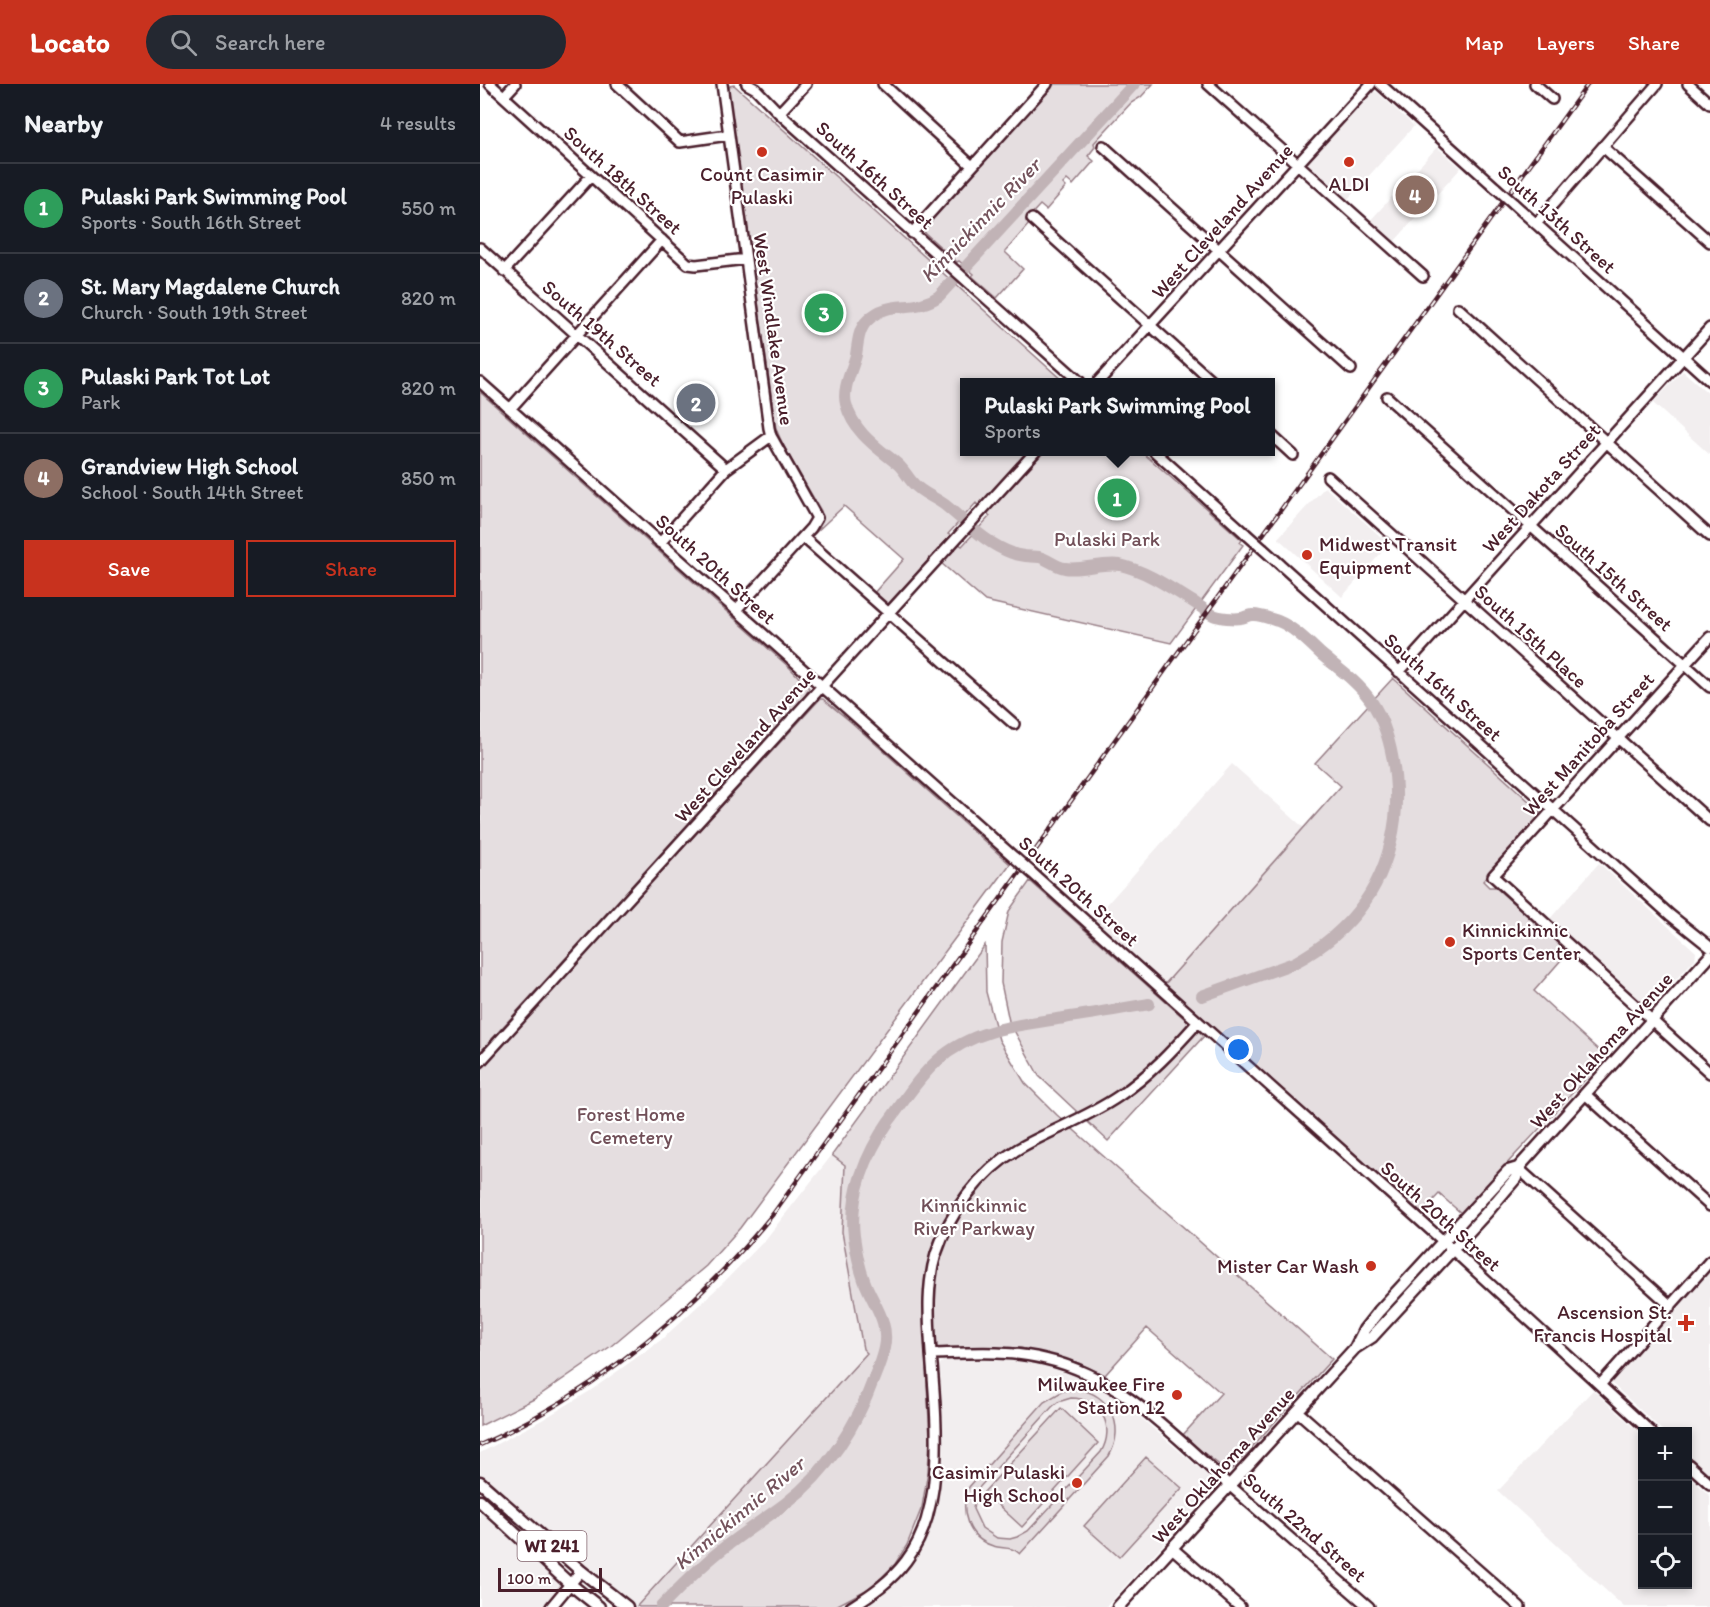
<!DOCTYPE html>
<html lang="en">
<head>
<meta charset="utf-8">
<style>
  :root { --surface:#171b24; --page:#242831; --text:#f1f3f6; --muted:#9ea1a6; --line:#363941; --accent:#c8321e }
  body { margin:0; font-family:Itim,sans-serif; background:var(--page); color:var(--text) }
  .controls { position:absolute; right:18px; bottom:18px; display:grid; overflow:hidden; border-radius:0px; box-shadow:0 3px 9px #0003 }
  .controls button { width:54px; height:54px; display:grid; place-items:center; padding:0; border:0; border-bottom:2px solid var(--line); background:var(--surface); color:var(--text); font:30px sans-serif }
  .scale { position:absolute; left:18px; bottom:15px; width:104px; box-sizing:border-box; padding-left:6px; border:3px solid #4a1f2b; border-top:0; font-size:16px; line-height:21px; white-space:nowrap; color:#4a1f2b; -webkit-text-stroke:4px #fff; paint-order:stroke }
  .you { position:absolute; left:759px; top:966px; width:21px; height:21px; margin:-15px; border:4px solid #fff; border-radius:50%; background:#1a73e8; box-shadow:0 0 0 9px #1a73e833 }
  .badge { display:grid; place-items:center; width:39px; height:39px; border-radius:50%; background:var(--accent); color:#fff; font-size:20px; font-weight:700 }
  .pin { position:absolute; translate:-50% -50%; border:3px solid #fff; box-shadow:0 2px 6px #0006 }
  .popup { position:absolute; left:480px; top:294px; width:315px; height:78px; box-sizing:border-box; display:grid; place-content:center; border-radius:0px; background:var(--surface); filter:drop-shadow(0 2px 4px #0005); font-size:20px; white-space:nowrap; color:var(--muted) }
  .popup b { font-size:22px; color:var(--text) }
  .popup::after { content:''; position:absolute; left:50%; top:100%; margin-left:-12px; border:12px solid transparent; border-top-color:var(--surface) }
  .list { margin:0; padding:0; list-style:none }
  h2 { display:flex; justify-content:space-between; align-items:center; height:78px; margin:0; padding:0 24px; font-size:26px }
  h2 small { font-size:20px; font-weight:400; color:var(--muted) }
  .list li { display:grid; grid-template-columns:39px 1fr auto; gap:18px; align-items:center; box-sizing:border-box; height:90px; padding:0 24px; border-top:2px solid var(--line) }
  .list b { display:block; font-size:22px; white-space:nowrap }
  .list p { margin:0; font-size:20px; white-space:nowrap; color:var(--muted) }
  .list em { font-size:20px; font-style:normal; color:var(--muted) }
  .actions { display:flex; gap:12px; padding:18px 24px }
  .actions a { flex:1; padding:14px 0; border:2px solid var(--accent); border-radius:0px; text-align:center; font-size:21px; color:var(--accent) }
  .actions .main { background:var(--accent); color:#fff }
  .icon { flex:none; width:33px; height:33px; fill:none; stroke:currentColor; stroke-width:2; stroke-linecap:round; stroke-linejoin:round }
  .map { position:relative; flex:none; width:1230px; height:1523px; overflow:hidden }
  header { display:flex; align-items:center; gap:36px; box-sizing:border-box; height:84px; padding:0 30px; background:var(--accent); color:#fff }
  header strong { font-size:28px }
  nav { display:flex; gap:33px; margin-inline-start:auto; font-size:21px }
  .search { width:420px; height:54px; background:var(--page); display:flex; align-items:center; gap:15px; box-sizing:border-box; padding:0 21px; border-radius:33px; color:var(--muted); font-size:22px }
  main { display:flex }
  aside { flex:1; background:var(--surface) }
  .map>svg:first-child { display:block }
  .built { fill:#f2eeef }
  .green { fill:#e5dee0; stroke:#987e86; stroke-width:1.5; fill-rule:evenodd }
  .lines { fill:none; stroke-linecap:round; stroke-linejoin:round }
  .river { stroke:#c1b3b6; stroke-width:12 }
  .minor-casing { stroke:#4a1f2b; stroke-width:14 }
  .major-casing { stroke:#4a1f2b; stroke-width:15 }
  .minor { stroke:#fff; stroke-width:9 }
  .major { stroke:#fff; stroke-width:10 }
  .rail-casing { stroke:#4a1f2b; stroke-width:4.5 }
  .rail { stroke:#fff; stroke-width:2; stroke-dasharray:7; stroke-linecap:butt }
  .minor-bridge-casing { stroke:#4a1f2b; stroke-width:14; stroke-linecap:butt }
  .minor-bridge { stroke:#fff; stroke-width:9 }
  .poi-dot { fill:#c8321e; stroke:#fff; stroke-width:2 }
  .labels { text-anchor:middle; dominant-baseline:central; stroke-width:4.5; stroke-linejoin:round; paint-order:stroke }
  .shield { fill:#fff; stroke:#80626b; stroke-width:1.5 }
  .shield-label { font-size:18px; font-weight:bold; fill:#4a1f2b }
  .poi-label { font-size:20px; fill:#4a1f2b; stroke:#fff; text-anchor:end }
  .street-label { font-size:20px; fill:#4a1f2b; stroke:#fff }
  .park-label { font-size:20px; fill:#714f58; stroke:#fff }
  .water-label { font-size:21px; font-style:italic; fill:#74535c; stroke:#fff }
</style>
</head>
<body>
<header>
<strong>Locato</strong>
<div class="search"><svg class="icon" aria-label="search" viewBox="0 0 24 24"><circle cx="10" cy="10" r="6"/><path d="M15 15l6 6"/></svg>Search here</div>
<nav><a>Map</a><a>Layers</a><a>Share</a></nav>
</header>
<main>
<aside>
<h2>Nearby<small>4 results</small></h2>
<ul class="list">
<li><span class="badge" style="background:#2e9e5b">1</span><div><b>Pulaski Park Swimming Pool</b><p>Sports · South 16th Street</p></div><em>550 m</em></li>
<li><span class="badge" style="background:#6b7280">2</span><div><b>St. Mary Magdalene Church</b><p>Church · South 19th Street</p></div><em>820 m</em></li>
<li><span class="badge" style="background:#2e9e5b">3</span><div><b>Pulaski Park Tot Lot</b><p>Park</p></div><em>820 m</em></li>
<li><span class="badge" style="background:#8d6e63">4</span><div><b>Grandview High School</b><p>School · South 14th Street</p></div><em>850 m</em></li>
</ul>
<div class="actions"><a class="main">Save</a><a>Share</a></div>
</aside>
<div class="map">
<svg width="1230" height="1523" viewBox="0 0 1230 1523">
  <rect width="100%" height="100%" fill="#fff"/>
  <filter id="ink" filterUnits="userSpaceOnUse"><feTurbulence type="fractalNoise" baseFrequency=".0167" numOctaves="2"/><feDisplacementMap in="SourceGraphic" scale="12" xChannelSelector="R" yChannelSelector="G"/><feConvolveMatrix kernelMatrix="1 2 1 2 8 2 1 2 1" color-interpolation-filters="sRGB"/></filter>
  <g filter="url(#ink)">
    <path class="built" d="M893,7L898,9L934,42L866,117L829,83L828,77Z
      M957,63L981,84L913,159L889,138Z
      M1203,287L1230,311V371L1173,319Z
      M845,403L909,460L862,513L798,454Z
      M752,680L824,744L685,900L613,836Z
      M1119,779L1216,868L1215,875L1168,925L1165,924L1068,837Z
      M352,1071L365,1080L362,1148L383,1264L387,1269L157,1522L146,1523L0,1398V1369L62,1336L110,1307L181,1256L244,1198L285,1156Z
      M1230,1184V1390L1208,1370V1348L1183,1347L1130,1298L1133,1293Z
      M497,1275L531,1276L563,1281L600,1294L622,1305L646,1321L735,1398L734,1404L626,1523H382L402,1510L417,1496L433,1476L450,1442L455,1425L462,1372L459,1281L464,1276Z
      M1113,1306L1162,1351V1500H1208V1391L1230,1412V1523H1144L1018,1407Z
      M0,1417L90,1500L71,1523H0Z"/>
    <path class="green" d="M574,0H673L661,13L651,19L614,59L615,63L608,72L614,77L593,101L587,96L583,100L586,103L566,126L560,121L546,136L549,140L525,168L543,185L517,214L492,192L494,190L479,177L477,178L445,149L444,144Z
      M254,1L584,298H484V368H548L499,422L496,419L468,450L471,452L408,520L404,519L393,510L424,475L364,422L334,450L342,438L341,427L304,363L296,345L248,7L250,2Z
      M0,308L310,584L329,604L325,612L0,968Z
      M564,368H662L762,456L760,459L763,461L691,559L505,517L461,479L479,460L482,462L510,432L507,429Z
      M913,594L1060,727L1059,734L1003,797L1009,803H1015L1088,868L1054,907L1126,973L981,1129L959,1110L941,1129L685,900L861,702L835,679Z
      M340,615H343L371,638L530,780L260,1144L226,1182L131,1262L54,1315L0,1342V985Z
      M550,797L724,952L628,1057L559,992L529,937L521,899L522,858L529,827Z
      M505,861L506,908L519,956L545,999L577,1031L852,1275L752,1385L746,1386L702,1352L741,1309L667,1244L625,1291L596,1278L541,1264H445L450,1354L448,1387L442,1423L427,1461L415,1480L402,1493L386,1506L354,1523H159L157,1522L387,1269L383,1265L362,1148L365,1081L352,1071Z
      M597,1305C631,1310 646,1343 629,1372L540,1470C531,1462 524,1465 513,1462C487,1454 479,1426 489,1403L564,1318L583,1307ZM591,1314C621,1314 636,1343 621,1368L548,1447L537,1453L530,1455L517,1454L502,1444L493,1425L496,1407L572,1323L578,1318Z
      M581,1324L618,1359L542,1443L504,1408Z
      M666,1373L702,1404L639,1473L604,1442Z"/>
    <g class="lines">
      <path class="river" d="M654,0L459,212C434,230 410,214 388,236C378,245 378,259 376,271C372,287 362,304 366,320C373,347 395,362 415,378C423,383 427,393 433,399C441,409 455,413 465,421C486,438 506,460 532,469C542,473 550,472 559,473C568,475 576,483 585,484C601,487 623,478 640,481C667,487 692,505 715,519C721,523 727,528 733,531C740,534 754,535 761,534C764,534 768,531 772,531C779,530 791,535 798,537C815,544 829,559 842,571C859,585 878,598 891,617C912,648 919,697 915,735C907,800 872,848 814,879L722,912
        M181,1523C200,1503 219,1484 240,1467C262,1449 285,1435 306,1419C347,1388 377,1341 394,1294C398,1284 402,1274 404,1264C410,1237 392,1219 384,1196C379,1182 376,1167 374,1152C369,1111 386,1070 409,1037C424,1017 438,994 457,977C492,945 539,941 584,934C612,930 640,925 669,920"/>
      <g class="minor-casing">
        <path id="minor" d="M10,0L208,180L216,181L266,175
          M137,0L200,58L248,51
          M242,0L289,344L291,352L337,434L331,444L256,526
          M267,0L276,5L299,29L600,298
          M403,0L492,82
          M728,0L943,192
          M900,0L1016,104
          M1055,0L1072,15
          M1208,0L1230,20
          M24,12L35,0
          M299,29L326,0
          M623,62L871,285
          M1123,63L1230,158
          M1033,119L1230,297
          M552,135L733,298
          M1056,140L1177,0
          M432,149L567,0
          M0,164L246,385
          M24,187L111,92
          M978,224L1230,452
          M0,298L535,774
          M618,298L891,0
          M907,313L1230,603
          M30,325L182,156
          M790,350L813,371
          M675,368L766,450
          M848,393L1230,737
          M323,453L534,640
          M180,459L246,385L291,352
          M783,465L1190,831L1230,863
          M1230,553L1013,792L1230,989
          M919,588L1230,244
          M551,788L963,1157L1171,1348
          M0,978L555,368
          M1105,1010L1230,1122
          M1038,1084L1191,1222
          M451,1270C489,1269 528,1266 565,1275C640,1292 693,1351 748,1400C795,1441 842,1482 889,1523
          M1120,1301L1230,1177
          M817,1327L1040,1523
          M1208,1380L1230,1400
          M692,1464L760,1523
          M71,1523L101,1487
          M371,1523C392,1510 411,1497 426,1477C467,1423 456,1332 451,1269C449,1236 446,1203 456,1170C470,1128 499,1088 538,1065C571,1046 607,1034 639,1012C669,992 694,965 718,938"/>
      </g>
      <g class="major-casing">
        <path id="major" d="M876,1262L884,1246L899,1227L1028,1087L1038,1084
          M0,1398L101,1487L147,1523
          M0,1417L90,1500L119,1523
          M638,1523L875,1264L892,1253L1008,1127L1036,1094L1038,1084L1230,872"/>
      </g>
      <use href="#minor" class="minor"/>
      <use href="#major" class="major"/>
      <g class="rail-casing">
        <path id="rail" d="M0,1361C116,1309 213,1227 293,1130L1108,0"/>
      </g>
      <use href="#rail" class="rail"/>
      <g class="minor-bridge-casing">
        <path id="minor-bridge" d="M1016,104L1033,119
          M766,450L783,465
          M535,774L551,788"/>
      </g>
      <use href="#minor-bridge" class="minor-bridge"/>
    </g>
  </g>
  <g class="poi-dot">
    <circle cx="282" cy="68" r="6"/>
    <circle cx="869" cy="78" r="6"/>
    <circle cx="827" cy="471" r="6"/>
    <circle cx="970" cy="858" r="6"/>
    <circle cx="891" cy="1182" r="6"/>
    <path d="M1203 1230h6v6h6v6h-6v6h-6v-6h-6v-6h6z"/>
    <circle cx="697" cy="1311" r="6"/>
    <circle cx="597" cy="1399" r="6"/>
  </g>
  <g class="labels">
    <rect class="shield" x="37.5" y="1447" width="69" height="30" rx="4.5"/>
    <g class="shield-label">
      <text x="72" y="1462">WI 241</text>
    </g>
    <g class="poi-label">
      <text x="282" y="90" text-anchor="middle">Count Casimir<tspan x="282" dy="23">Pulaski</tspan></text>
      <text x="869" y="100" text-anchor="middle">ALDI</text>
      <text x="839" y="460" text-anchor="start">Midwest Transit<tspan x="839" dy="23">Equipment</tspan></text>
      <text x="982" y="846" text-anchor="start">Kinnickinnic<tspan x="982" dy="23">Sports Center</tspan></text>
      <text x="879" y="1182">Mister Car Wash</text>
      <text x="1192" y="1228">Ascension St.<tspan x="1192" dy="23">Francis Hospital</tspan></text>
      <text x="685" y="1300">Milwaukee Fire<tspan x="685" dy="23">Station 12</tspan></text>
      <text x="585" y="1388">Casimir Pulaski<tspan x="585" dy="23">High School</tspan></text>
    </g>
    <g class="street-label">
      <text transform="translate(395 91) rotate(42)">South 16th Street</text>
      <text transform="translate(143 96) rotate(42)">South 18th Street</text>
      <text transform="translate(1077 135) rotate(42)">South 13th Street</text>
      <text transform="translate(742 137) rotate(-48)">West Cleveland Avenue</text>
      <text transform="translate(294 245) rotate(82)">West Windlake Avenue</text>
      <text transform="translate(122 249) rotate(41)">South 19th Street</text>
      <text transform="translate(1061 404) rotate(-48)">West Dakota Street</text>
      <text transform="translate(236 485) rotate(42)">South 20th Street</text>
      <text transform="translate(1134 493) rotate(42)">South 15th Street</text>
      <text transform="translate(1051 552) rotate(42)">South 15th Place</text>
      <text transform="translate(963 603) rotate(42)">South 16th Street</text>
      <text transform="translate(1108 660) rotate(-48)">West Manitoba Street</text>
      <text transform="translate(265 661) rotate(-48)">West Cleveland Avenue</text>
      <text transform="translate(599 807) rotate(42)">South 20th Street</text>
      <text transform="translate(1121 966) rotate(-48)">West Oklahoma Avenue</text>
      <text transform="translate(961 1132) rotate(42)">South 20th Street</text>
      <text transform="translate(743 1381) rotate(-48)">West Oklahoma Avenue</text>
      <text transform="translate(825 1443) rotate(41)">South 22nd Street</text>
    </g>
    <g class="park-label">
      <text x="627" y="455">Pulaski Park</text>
      <text x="151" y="1030">Forest Home<tspan x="151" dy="23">Cemetery</tspan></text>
      <text x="494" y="1121">Kinnickinnic<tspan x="494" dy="23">River Parkway</tspan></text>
    </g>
    <g class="water-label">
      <text transform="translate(500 136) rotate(-46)">Kinnickinnic River</text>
      <text transform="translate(259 1429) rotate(-40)">Kinnickinnic River</text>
    </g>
  </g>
</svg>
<div class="controls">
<button>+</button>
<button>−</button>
<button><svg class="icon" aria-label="locate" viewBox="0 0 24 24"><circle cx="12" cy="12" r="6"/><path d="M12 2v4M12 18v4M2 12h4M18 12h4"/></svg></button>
</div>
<div class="scale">100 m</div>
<div class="you"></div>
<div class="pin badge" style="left:637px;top:414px;background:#2e9e5b">1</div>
<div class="popup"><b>Pulaski Park Swimming Pool</b>Sports</div>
<div class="pin badge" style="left:216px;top:319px;background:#6b7280">2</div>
<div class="pin badge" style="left:344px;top:229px;background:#2e9e5b">3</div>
<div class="pin badge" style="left:935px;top:111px;background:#8d6e63">4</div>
</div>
</main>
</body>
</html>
